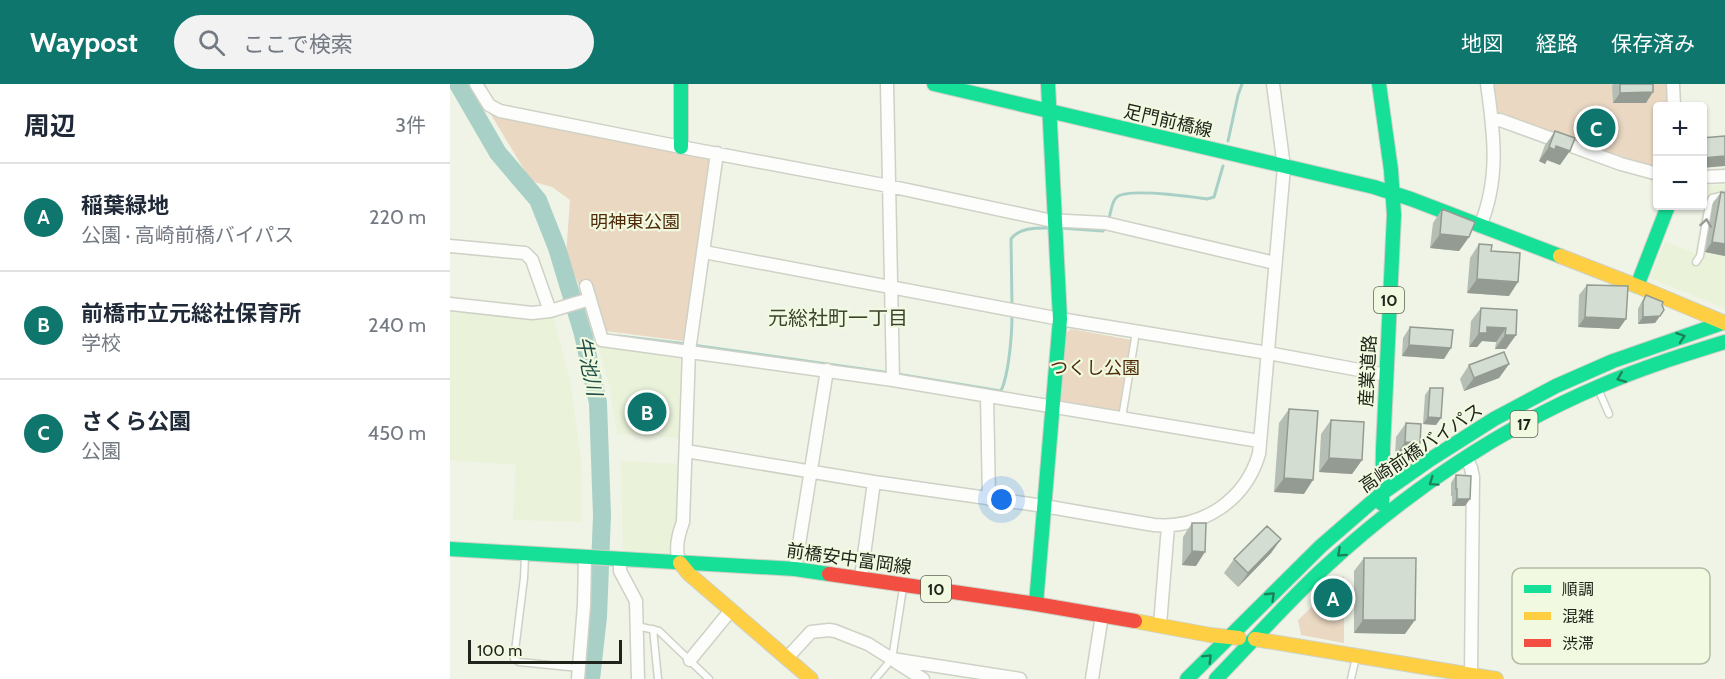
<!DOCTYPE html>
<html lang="ja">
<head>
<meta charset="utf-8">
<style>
  :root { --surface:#fff; --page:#f2f2f3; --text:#1f2937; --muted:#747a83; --line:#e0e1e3; --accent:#0f766e }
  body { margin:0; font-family:Cabin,"Noto Sans JP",sans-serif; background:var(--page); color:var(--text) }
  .controls { position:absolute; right:18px; top:18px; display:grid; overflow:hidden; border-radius:6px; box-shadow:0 2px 4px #0004 }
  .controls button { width:54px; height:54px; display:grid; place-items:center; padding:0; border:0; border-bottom:2px solid var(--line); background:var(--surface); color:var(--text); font:30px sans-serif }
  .scale { position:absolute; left:18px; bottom:15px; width:154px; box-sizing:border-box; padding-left:6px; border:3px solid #21241b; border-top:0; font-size:16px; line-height:21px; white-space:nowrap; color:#21241b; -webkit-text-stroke:4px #f1fae0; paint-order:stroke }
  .you { position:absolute; left:552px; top:416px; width:21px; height:21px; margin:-15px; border:4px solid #fff; border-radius:50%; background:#1a73e8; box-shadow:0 0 0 9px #1a73e833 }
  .badge { display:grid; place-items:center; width:39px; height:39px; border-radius:50%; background:var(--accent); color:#fff; font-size:20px; font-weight:700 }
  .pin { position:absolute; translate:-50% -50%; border:3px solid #fff; box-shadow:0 2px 6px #0006 }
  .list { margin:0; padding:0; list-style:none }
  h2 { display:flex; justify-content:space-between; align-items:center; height:78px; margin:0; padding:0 24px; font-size:26px }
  h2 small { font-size:20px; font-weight:400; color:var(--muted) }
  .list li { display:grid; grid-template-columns:39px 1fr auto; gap:18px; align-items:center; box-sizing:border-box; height:108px; padding:0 24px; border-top:2px solid var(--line) }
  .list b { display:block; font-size:22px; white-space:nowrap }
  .list p { margin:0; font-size:20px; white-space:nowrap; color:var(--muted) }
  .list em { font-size:20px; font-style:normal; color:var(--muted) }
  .icon { flex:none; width:33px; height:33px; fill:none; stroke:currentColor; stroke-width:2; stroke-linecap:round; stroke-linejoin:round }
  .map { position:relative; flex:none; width:1275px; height:595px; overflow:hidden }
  header { display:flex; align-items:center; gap:36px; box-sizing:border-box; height:84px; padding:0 30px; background:var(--accent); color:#fff }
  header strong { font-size:28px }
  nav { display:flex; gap:33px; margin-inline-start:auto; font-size:21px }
  .search { width:420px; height:54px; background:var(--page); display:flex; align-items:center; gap:15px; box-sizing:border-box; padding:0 21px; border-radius:33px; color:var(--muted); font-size:22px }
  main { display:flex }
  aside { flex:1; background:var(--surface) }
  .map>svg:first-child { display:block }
  .built { fill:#eaf2da }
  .green { fill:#ead8c3 }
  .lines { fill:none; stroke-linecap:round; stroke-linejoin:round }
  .stream { stroke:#a9d0c6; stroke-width:3 }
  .river { stroke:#a9d0c6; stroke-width:18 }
  .lane-casing { stroke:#ced1c6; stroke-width:9 }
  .street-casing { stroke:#ced1c6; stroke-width:15 }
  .fast-casing { stroke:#ced1c6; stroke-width:16 }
  .slow-casing { stroke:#ced1c6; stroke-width:16 }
  .jam-casing { stroke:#ced1c6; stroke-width:16 }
  .lane { stroke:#fdfdfb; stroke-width:6 }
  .street { stroke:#fdfdfb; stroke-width:12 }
  .fast { stroke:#16e098; stroke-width:14 }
  .slow { stroke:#ffcf43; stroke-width:14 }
  .jam { stroke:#f24e42; stroke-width:14 }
  .wall { fill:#b5beb4 }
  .shaded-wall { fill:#949b92 }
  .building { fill:#d3ddd1; stroke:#949b92; stroke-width:1.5 }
  .oneway { stroke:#9a9b96 }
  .oneway2 { stroke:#1c825a }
  .labels { text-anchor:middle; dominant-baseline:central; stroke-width:4.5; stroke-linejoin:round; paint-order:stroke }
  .shield { fill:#f1fae0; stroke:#5f6456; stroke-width:1.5 }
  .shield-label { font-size:16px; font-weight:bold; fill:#21241b }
  .street-label { font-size:18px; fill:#21241b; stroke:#f1fae0 }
  .park-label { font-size:18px; fill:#4e2a07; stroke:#f1fae0 }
  .neighbourhood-label { font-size:20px; fill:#3c432e; stroke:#f1fae0 }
  .water-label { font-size:20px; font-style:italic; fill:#1e4e48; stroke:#f1fae0 }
  .key { fill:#f1fae0; stroke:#b3baa5; stroke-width:1.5 }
  .key-label { font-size:16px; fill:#21241b }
</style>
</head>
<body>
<header>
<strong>Waypost</strong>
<div class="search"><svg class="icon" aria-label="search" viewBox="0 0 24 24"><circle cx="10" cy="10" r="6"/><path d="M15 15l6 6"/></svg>ここで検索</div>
<nav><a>地図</a><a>経路</a><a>保存済み</a></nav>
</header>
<main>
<aside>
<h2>周辺<small>3件</small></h2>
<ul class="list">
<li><span class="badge">A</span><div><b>稲葉緑地</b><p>公園 · 高崎前橋バイパス</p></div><em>220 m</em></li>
<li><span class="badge">B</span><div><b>前橋市立元総社保育所</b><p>学校</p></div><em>240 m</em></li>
<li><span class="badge">C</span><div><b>さくら公園</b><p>公園</p></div><em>450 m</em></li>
</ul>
</aside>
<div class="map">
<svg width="1275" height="595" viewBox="0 0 1275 595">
  <rect width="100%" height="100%" fill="#eff4e6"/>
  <path class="built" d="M1275,101V224L1199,194L1215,158L1245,169L1256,102Z
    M0,225L103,231L121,301L131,378L132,438L63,436L66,381L0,376Z
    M150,261L227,270L231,275L230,354L167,350L160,305L149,264Z
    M171,377L230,380L227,437L222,451L223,469L173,467Z"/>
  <path class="green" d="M1042,0H1217L1218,22H1208L1207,84L1051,32L1046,27Z
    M40,29L258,75L261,80L234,256L232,257L156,247L142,207L134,213L116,172L120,116L102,103L81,97Z
    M621,245L682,256L672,328L666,332L614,323L609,317L614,251Z
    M894,492V559L851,551L848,536Z"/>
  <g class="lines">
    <path class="stream" d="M778,57L788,11L792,0
      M658,137C661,130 661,119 666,114C675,103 742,113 757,115L764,113L773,82
      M611,144L653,147L655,143
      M562,221L561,155C570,143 587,144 601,144
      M133,250H145
      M169,252L236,260
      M242,261L441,289
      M447,290L551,307C559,290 562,250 562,231"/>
    <path class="river" d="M8,0L48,69L88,116L107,164L133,250L148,319L152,431L148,533L141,595"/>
    <g class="lane-casing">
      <path id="lane" d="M1246,178L1250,172L1259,120L1262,114L1275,111
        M1149,307L1159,330
        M672,334L686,248
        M75,473L74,494L64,575L69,578L129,584
        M187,542L209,547L259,595
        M203,545L208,595
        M425,595L442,575L453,504
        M901,595L906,573"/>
    </g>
    <g class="street-casing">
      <path id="street" d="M26,0L39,21L50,27L231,63L439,102L598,136L655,139L825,179
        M437,0L443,296
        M1223,0L1224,22
        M1042,36H1050L1171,80L1208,90
        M1252,93L1275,92
        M1030,142C1050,95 1044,49 1037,0
        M0,162L75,169L82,176L100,227
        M254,168L610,235L818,269L936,291
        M136,202L152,256L443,296L809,357
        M0,220L82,229L100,227L140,215
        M537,312L539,415
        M236,367L424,398L594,422L704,441C752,445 795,417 809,370L834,83L823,0
        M1017,375L1021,384L1023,393L1021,591
        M170,475V487L186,517L188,595
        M230,479C224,466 228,451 233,438L239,267L267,69
        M345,485L377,286
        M411,493L424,398
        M710,541L718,442
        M337,574L361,548L379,546L385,547L418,560L442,575L570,595
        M240,576L281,526
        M446,578L473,595
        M128,595L134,521L135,473
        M642,595L652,531"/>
    </g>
    <g class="fast-casing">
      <path id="fast" d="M231,0V63
        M484,0L924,103L961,115L1110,172
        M929,0L941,86L944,131L933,365L932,420
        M1187,202L1218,122
        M0,465L345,485L379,490
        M586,520L610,235L598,0
        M737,595L871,462L931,410L981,375L1044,335L1106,302L1163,277L1275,238
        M766,595C802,558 836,519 874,484C955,409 1049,345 1150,302C1191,284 1233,271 1275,258"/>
    </g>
    <g class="slow-casing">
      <path id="slow" d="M1110,172L1187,202L1275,239
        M230,479L239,490L361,595
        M685,537L760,551L789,554
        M805,555L1046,595"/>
    </g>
    <g class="jam-casing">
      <path id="jam" d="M379,490L586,520L685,537"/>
    </g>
    <use href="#lane" class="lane"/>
    <use href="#street" class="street"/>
    <use href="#fast" class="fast"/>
    <use href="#slow" class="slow"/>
    <use href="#jam" class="jam"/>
  </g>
  <path class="wall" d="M1163,0H1203L1196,19H1163L1162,2Z
    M1105,47L1110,81L1097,76L1095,80L1089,77L1095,61Z
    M1271,108L1275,109V172L1255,168L1263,119Z
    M992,125L1019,153L1009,167L980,164L983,139Z
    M1029,160L1041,167L1059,212L1017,209L1020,174Z
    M1137,201L1169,245L1128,243L1129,211Z
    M1196,211L1212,221L1214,226L1205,239L1188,240V225L1191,219Z
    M1031,224L1066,251L1056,265H1045L1046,258L1032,257L1027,263H1019L1021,237Z
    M960,243L994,275L952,272L953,254Z
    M1059,280L1049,294L1014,307L1010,295L1019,281Z
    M980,304L991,334L986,341L973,340L975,311Z
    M839,325L854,410L824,408L829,339Z
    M881,336L912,376L902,390L869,388L871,350Z
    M956,339L970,359L960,373L945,372L946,353Z
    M1006,391L1015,422H1002V412H1001V399Z
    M742,439L746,482L732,481L733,453Z
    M831,455L821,469L788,503L774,489L784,475Z
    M914,474L955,550L904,549V487Z"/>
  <path class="shaded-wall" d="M1203,8L1196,19H1163L1170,9Z
    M1106,62L1120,67L1110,81L1097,76L1095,80L1089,77L1099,63Z
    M1275,72V82L1252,84V74Z
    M990,150L1019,153L1009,167L980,164Z
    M1262,158L1275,160V172L1255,168Z
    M1027,195L1068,198L1059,212L1017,209Z
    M1210,232L1205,239L1188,240L1193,233Z
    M1135,233L1176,235L1169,245L1128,243Z
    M1037,243L1056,244L1046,258L1032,257L1027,263H1019L1029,249Z
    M1055,251H1066L1056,265H1045Z
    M959,261L1001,264L994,275L952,272Z
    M1059,280L1049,294L1014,307L1024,294Z
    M978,333L991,334L986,341L973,340Z
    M955,358L970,359L960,373L945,372Z
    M879,374L912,376L902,390L869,388Z
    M834,394L863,396L854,410L824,408Z
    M1007,415H1020L1015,422H1002Z
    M831,455L821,469L788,503L798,489Z
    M742,467L755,468L746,482L732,481Z
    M913,536H965L955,550L904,549Z"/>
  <path class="building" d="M1170,0H1203V8L1170,9Z
    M1105,47L1125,54L1120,67L1106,62L1105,66L1099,63Z
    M1275,52V72L1252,74V54Z
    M1271,108L1275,109V160L1262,158Z
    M992,125L1025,138L1019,153L990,150Z
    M1029,160L1042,161L1041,167L1070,169L1068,198L1027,195Z
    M1137,201L1178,202L1176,235L1135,233Z
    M1196,211L1213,218L1212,221L1214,226L1210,232L1193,233V218Z
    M1031,224L1067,226L1066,251H1055L1056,244L1037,243V249H1029Z
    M960,243L1003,246L1001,264L959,261Z
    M1054,268L1059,280L1024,294L1019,281Z
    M980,304H993L991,334L978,333Z
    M839,325L868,327L863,396L834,394Z
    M881,336L914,338L912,376L879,374Z
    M956,339L971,340L970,359L955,358Z
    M1006,391L1021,392L1020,415H1007V405H1006Z
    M742,439H756L755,468L742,467Z
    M817,442L831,455L798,489L784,475Z
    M914,474H966L965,536H913Z"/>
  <defs><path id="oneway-chevron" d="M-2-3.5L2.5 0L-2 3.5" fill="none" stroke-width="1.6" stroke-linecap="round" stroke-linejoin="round" transform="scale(1.5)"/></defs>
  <use class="oneway" href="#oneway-chevron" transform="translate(1256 139) rotate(-81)"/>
  <g class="oneway2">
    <use href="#oneway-chevron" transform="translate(1231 253) rotate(-19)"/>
    <use href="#oneway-chevron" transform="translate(1171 294) rotate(158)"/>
    <use href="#oneway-chevron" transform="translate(983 398) rotate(145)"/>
    <use href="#oneway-chevron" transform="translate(891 469) rotate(138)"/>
    <use href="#oneway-chevron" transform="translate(821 512) rotate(-44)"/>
    <use href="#oneway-chevron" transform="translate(758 574) rotate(-45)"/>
  </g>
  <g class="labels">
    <g class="shield">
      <rect x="924" y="203" width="30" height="26" rx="4.5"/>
      <rect x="1060.5" y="327" width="27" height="26" rx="4.5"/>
      <rect x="471" y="492" width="30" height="26" rx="4.5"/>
    </g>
    <g class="shield-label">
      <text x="939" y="216">10</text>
      <text x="1074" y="340">17</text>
      <text x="486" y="505">10</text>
    </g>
    <g class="street-label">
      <text transform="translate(718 37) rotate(13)">足門前橋線</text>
      <text transform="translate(918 287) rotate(-87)">産業道路</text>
      <text transform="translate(971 364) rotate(-34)">高崎前橋バイパス</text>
      <text transform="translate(399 475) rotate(8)">前橋安中富岡線</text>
    </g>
    <g class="park-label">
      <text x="185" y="138">明神東公園</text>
      <text x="645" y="284">つくし公園</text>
    </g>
    <g class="neighbourhood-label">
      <text x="388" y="234">元総社町一丁目</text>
    </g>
    <g class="water-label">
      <text transform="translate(139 282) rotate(78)">牛池川</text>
    </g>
  </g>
  <rect x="1062" y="484" width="198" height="96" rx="9" class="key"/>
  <rect x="1074" y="501" width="27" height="8" fill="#16e098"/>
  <rect x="1074" y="528" width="27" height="8" fill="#ffcf43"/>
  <rect x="1074" y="555" width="27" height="8" fill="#f24e42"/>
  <g class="key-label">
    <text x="1112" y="511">順調</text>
    <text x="1112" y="538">混雑</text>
    <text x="1112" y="565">渋滞</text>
  </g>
</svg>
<div class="controls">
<button>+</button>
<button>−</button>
</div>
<div class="scale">100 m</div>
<div class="you"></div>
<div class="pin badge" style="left:883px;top:514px">A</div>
<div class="pin badge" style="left:197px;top:328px">B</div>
<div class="pin badge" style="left:1146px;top:44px">C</div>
</div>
</main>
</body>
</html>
